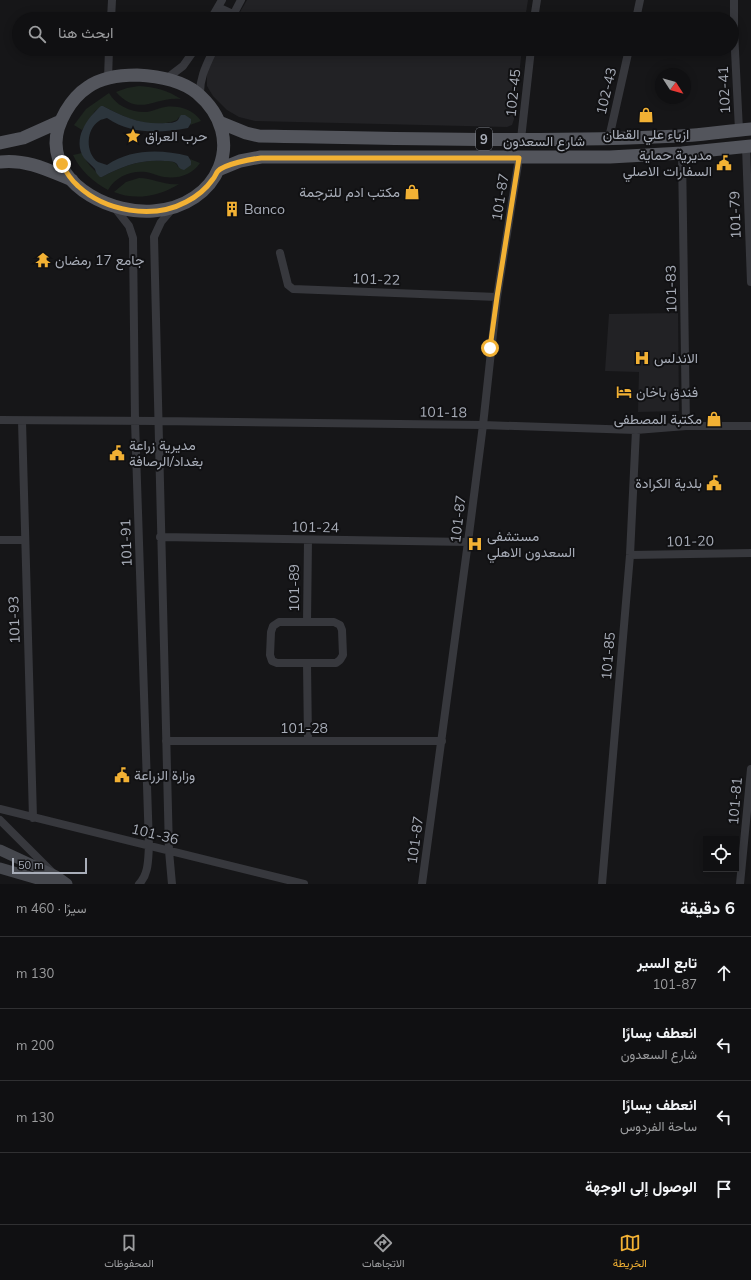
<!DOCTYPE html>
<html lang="ar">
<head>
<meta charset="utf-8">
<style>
  :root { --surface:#101012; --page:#1e1e20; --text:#f1f3f6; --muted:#9c9d9f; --line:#303032; --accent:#f2b134 }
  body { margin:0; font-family:Mulish,Vazirmatn,sans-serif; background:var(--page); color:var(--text); direction:rtl }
  .controls { position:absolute; right:12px; bottom:12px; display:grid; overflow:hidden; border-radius:0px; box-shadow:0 2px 10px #0003 }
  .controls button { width:36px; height:36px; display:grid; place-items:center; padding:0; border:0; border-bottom:1px solid var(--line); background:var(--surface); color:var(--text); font:20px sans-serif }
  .compass { position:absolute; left:655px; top:68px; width:36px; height:36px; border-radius:50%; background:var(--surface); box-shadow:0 2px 10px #0003; rotate:126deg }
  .scale { position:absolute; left:12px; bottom:10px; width:75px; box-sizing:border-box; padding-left:4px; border:2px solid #a8adb8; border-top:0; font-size:11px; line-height:14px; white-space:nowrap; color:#a8adb8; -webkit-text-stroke:3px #111113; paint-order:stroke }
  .stop { position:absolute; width:12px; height:12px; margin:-9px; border:3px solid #f2b134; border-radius:50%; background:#fff }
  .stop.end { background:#f2b134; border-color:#fff; box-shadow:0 1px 4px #0008 }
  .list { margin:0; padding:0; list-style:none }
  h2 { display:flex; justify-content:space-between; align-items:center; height:52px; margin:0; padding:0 16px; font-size:17px }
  h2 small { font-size:13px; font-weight:400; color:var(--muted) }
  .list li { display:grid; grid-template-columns:26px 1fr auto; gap:12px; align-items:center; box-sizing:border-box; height:72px; padding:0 16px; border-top:1px solid var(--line) }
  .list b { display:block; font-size:15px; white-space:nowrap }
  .list p { margin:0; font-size:13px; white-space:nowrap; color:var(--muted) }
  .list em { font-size:13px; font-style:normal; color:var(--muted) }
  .icon { flex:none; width:22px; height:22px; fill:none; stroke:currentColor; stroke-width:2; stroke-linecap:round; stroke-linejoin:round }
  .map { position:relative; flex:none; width:751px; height:884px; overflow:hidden; direction:ltr }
  .search { position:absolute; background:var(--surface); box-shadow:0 2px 10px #0003; left:12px; right:12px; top:12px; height:44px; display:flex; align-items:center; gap:10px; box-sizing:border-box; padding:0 14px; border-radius:22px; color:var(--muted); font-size:15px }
  .sheet { height:340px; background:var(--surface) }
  nav { display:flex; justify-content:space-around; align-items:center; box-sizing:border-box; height:56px; border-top:1px solid var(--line); background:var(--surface); font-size:11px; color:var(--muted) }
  nav a { display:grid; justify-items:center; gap:2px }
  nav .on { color:var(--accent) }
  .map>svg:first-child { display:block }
  .built { fill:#222225 }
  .green { fill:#1e261f }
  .water { fill:#2c353c }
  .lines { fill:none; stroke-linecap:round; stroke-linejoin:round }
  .minor { stroke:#37383d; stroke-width:8 }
  .secondary { stroke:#45474d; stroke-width:11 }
  .primary { stroke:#53555c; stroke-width:13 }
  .route { stroke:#f2b134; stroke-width:5 }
  .labels { text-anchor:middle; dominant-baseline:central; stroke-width:4; stroke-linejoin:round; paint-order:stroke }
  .shield { fill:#111113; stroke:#7b7e86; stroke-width:1 }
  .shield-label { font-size:13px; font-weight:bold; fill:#a8adb8 }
  .street-label { font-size:14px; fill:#a8adb8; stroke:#111113 }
  .poi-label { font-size:14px; fill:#a8adb8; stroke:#111113; text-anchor:start }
</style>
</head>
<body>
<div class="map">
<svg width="751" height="884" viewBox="0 0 751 884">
  <rect width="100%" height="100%" fill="#161618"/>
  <path class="built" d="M247,0H528L525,19H236Z
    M219,49H522L514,119L512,125L507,127L255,121L239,117L227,110L213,96L207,86V70Z
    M678,313L679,411L638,412L639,372L605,371L609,314Z"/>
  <path class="green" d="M139,86C155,87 167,90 181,99C154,96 140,118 116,92L127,88Z
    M109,93C116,106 132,113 147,112C153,111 159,108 165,107C178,105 193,109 201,121L190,125L191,123L179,117L177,120C152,130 125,118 103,106L95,111L82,130L74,125L86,109Z
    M82,153C85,161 95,172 102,177C122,166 141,159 165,161C170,161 176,161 178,167L191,161L190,159L200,163C192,175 178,179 164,177C158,176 152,173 146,172C131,170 115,177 108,190C93,182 80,170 73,155Z
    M139,178C153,178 165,186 179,184C160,196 135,201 114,192L126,182Z"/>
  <path class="water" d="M101,106H103C123,117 142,125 166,123C169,123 175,123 178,120C179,118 180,116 181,115H185L191,119V123L188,128C160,133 132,135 107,118C105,119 101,119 99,121C86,129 85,153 98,162C101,163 104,164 107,165C131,149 160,149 188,156L191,161V165L184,170L181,169C179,168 178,166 177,164C174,161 169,161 165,161C141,159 122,166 102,177H100C97,174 96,173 95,169C92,165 87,162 84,158C72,139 87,118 101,106Z"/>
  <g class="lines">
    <path class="minor" d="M734,0V31L739,130
      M218,7L233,14
      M111,19L112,0
      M211,19L222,0
      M231,19L241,0
      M534,19L537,0
      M636,19L640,0
      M108,79L109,49
      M166,79L183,66L195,49
      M200,96C199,78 207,64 214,49
      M609,138L629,49
      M521,139L531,49
      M746,147L751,282
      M682,153L686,426
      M115,208L129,226L133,238L135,421L149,846C148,859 149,874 139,884
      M280,253L288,285L293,289L497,297
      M0,420L158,421L483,425L636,430L686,426H751
      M22,421L33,818
      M160,537L468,542
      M0,540H25
      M308,540L307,622H279L273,626L271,632L270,655L272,661L277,663H307L308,741
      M630,555L751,553
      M307,663H336L340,660L343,655L342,630L340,625L334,622H307
      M166,741H442
      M0,809L304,884
      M0,820L53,873
      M172,884L169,851L154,237L161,222L173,208
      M422,884L468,542L483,425L497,297L519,158
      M602,884L630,555L636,430
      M740,884L751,769"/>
    <path class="secondary" d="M0,850L56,876L67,884
      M0,868L55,884"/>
    <path class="primary" d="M137,75C157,76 181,80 197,93C250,138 218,207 153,211C114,214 57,189 56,143C56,123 71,98 88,87C102,77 121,75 137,75Z
      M219,122L246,133L259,136C399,138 539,143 679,136C703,135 727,131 751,129
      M0,143L23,138L61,121
      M0,162C27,159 48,170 72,180
      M218,170L240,161L261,157H610L682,153L751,146"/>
  </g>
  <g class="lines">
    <path class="route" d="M62,164C66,172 71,180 78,186C105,211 152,220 186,202C196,197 206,189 213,179C215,177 216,173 218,171C225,164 251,159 261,158H519L497,297L490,348"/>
  </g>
  <defs>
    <g id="shop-bare" transform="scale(1.2)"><path d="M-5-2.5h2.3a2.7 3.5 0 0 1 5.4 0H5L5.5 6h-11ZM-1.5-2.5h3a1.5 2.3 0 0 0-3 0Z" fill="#f2b134" stroke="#111113" stroke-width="2.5" paint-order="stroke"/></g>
    <g id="sight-bare" transform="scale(1.2)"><path d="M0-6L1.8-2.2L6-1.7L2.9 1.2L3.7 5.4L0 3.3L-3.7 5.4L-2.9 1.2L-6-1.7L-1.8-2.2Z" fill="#f2b134" stroke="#111113" stroke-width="2.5" paint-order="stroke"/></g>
    <g id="civic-bare" transform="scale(1.2)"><path d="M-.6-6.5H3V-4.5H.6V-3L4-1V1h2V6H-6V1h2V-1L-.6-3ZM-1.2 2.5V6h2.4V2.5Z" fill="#f2b134" stroke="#111113" stroke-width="2.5" paint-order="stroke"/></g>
    <g id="building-bare" transform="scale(1.2)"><path d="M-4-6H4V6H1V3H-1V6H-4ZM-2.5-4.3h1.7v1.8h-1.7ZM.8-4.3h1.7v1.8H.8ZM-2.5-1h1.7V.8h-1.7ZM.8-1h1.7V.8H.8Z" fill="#f2b134" stroke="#111113" stroke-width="2.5" paint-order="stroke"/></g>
    <g id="temple-bare" transform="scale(1.2)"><path d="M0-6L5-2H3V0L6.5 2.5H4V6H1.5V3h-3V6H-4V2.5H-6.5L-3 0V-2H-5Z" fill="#f2b134" stroke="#111113" stroke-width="2.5" paint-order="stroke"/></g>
    <g id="hospital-bare" transform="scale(1.2)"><path d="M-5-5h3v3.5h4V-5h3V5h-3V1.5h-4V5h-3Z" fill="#f2b134" stroke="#111113" stroke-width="2.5" paint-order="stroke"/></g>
    <g id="hotel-bare" transform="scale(1.2)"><path d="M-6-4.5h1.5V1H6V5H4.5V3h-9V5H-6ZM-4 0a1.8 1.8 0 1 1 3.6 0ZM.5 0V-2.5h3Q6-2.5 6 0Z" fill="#f2b134" stroke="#111113" stroke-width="2.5" paint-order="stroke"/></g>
  </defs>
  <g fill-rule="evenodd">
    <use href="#shop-bare" x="646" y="115"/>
    <use href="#sight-bare" x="133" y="136"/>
    <use href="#civic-bare" x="724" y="163"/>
    <use href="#shop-bare" x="412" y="192"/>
    <use href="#building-bare" x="232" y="209"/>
    <use href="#temple-bare" x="43" y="260"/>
    <use href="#hospital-bare" x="642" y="358"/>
    <use href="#hotel-bare" x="624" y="392"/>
    <use href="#shop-bare" x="714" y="419"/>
    <use href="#civic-bare" x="117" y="453"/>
    <use href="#civic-bare" x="714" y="483"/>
    <use href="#hospital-bare" x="475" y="544"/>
    <use href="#civic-bare" x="122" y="775"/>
  </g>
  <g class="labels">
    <rect class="shield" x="476" y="128" width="16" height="22" rx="3"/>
    <g class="shield-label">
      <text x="484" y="139">9</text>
    </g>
    <g class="street-label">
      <text transform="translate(724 90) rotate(-93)">102-41</text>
      <text transform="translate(606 91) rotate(-77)">102-43</text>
      <text transform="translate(513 93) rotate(-84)">102-45</text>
      <text x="544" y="141">شارع السعدون</text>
      <text transform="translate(500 197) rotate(-81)">101-87</text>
      <text transform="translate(735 215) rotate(-92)">101-79</text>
      <text transform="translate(376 279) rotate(2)">101-22</text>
      <text transform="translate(671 289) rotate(-91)">101-83</text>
      <text transform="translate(443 412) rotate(1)">101-18</text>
      <text transform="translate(458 519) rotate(-83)">101-87</text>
      <text transform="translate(315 527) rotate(1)">101-24</text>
      <text transform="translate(690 541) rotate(-1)">101-20</text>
      <text transform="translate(126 543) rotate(-92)">101-91</text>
      <text transform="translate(294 588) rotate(-90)">101-89</text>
      <text transform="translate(14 620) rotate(-92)">101-93</text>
      <text transform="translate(608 656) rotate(-85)">101-85</text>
      <text x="304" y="728">101-28</text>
      <text transform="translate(735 801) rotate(-85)">101-81</text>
      <text transform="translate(155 834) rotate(14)">101-36</text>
      <text transform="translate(415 840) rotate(-82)">101-87</text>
    </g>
    <g class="poi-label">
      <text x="646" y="134" text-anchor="middle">ازياء علي القطان</text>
      <text x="145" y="136">حرب العراق</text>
      <text x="712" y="155" text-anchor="end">مديرية حماية<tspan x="712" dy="16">السفارات الاصلي</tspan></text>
      <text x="400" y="192" text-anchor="end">مكتب ادم للترجمة</text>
      <text x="244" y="209">Banco</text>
      <text x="55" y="260">جامع 17 رمضان</text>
      <text x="654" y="358">الاندلس</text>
      <text x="636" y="392">فندق باخان</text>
      <text x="702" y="419" text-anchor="end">مكتبة المصطفى</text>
      <text x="129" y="445">مديرية زراعة<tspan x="129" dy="16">بغداد/الرصافة</tspan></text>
      <text x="702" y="483" text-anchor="end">بلدية الكرادة</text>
      <text x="487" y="536">مستشفى<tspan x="487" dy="16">السعدون الاهلي</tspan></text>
      <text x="134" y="775">وزارة الزراعة</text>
    </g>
  </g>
</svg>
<div class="controls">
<button><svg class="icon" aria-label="locate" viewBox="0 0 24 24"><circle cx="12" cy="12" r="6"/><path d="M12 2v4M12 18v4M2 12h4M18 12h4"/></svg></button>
</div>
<svg class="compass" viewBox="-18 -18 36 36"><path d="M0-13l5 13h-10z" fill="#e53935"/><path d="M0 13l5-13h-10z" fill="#9c9d9f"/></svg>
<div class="scale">50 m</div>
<div class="stop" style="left:490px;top:348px"></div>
<div class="stop end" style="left:62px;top:164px"></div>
<div class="search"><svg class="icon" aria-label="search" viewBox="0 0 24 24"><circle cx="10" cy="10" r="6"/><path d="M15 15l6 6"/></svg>ابحث هنا</div>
</div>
<section class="sheet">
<h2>6 دقيقة<small>سيرًا · 460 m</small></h2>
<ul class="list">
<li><svg class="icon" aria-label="ahead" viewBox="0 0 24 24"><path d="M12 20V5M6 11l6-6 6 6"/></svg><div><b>تابع السير</b><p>101-87</p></div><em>130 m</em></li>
<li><svg class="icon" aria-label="left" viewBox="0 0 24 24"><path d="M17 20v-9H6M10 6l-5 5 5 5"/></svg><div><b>انعطف يسارًا</b><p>شارع السعدون</p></div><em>200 m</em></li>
<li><svg class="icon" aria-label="left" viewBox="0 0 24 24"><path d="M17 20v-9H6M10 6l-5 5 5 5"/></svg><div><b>انعطف يسارًا</b><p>ساحة الفردوس</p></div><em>130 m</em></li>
<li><svg class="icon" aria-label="arrive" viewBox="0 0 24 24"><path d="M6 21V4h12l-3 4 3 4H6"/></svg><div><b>الوصول إلى الوجهة</b></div></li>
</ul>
</section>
<nav>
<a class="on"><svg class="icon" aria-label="map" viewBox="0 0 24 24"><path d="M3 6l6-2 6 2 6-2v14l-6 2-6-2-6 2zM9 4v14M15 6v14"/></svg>الخريطة</a>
<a><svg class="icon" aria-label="directions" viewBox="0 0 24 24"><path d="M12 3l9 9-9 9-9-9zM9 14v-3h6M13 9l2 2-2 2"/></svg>الاتجاهات</a>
<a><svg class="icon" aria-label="saved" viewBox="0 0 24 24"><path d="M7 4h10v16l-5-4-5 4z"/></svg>المحفوظات</a>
</nav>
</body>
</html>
